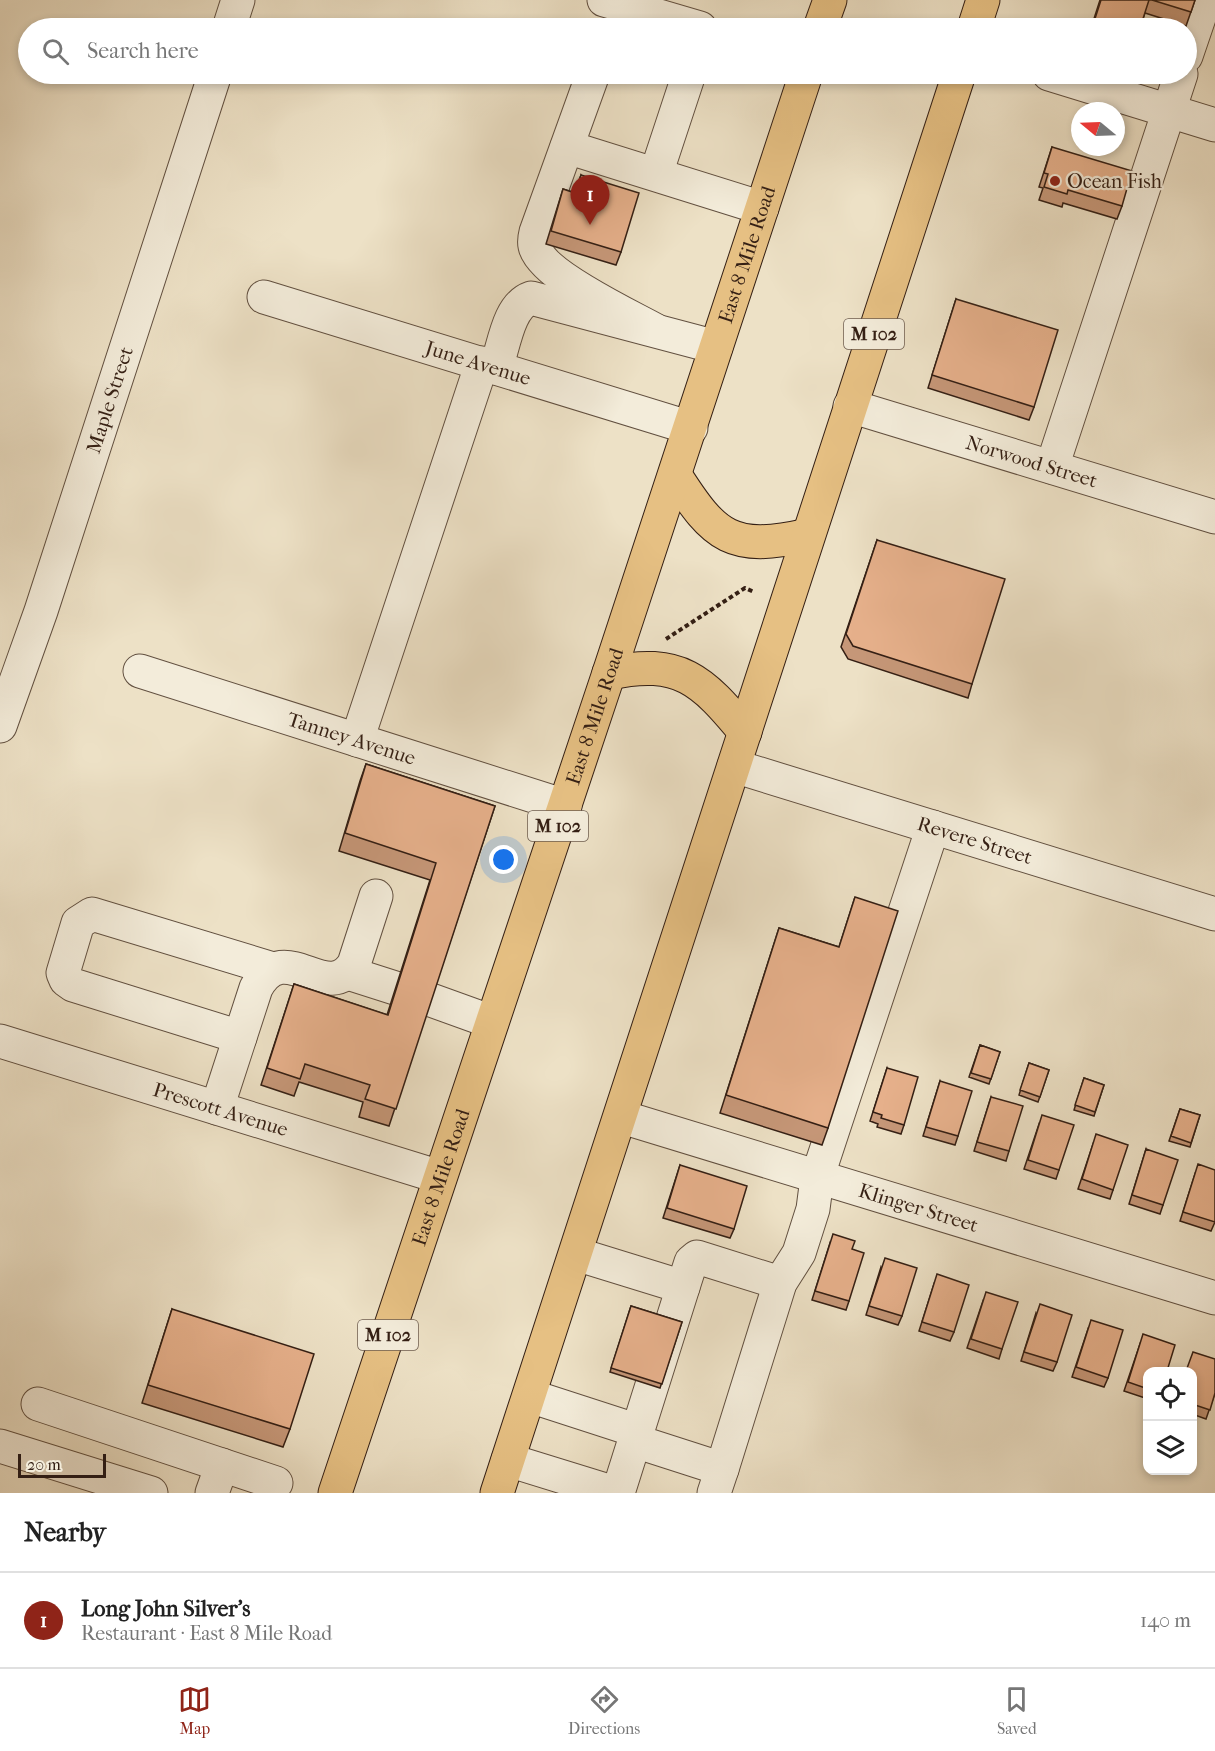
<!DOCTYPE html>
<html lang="en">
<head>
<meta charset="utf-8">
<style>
  :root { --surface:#fff; --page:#f6f6f6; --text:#222; --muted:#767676; --line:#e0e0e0; --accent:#8f2418 }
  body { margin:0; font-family:"IM FELL French Canon",serif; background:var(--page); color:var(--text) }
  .controls { position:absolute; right:18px; bottom:18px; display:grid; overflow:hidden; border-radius:12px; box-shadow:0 3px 9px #0003 }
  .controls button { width:54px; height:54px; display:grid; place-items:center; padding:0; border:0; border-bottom:2px solid var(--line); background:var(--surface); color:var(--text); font:30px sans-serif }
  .compass { position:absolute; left:1071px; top:102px; width:54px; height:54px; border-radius:50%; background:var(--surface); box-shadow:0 3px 9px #0003; rotate:289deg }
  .scale { position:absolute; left:18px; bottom:15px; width:88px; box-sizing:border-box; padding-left:6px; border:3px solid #341f14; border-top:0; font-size:16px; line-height:21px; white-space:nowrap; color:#341f14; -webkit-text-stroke:4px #f3ecda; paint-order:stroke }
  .you { position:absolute; left:504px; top:860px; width:21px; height:21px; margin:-15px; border:4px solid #fff; border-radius:50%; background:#1a73e8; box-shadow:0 0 0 9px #1a73e833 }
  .badge { display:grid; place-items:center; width:39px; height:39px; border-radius:50%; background:var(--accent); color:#fff; font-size:20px; font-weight:700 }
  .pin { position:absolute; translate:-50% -50px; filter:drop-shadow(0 2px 3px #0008) }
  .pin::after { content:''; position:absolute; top:32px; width:21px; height:18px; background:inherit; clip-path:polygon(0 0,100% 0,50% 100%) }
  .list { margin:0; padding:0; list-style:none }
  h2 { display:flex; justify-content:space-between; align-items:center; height:78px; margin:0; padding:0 24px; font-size:26px }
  h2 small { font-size:20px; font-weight:400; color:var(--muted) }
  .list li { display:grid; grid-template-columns:39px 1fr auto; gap:18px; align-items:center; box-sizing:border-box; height:96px; padding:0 24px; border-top:2px solid var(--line) }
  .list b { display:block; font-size:22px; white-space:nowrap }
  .list p { margin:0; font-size:20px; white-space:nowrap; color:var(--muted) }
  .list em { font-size:20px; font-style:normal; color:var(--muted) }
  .icon { flex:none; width:33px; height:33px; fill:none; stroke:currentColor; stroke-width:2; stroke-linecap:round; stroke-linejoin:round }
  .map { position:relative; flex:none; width:1215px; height:1493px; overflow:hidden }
  .search { position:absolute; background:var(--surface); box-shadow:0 3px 9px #0003; left:18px; right:18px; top:18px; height:66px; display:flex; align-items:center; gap:15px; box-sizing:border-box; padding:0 21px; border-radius:33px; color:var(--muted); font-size:22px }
  .sheet { height:174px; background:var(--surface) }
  nav { display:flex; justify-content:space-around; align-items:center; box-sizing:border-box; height:84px; border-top:2px solid var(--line); background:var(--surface); font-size:16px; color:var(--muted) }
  nav a { display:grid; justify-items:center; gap:3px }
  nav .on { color:var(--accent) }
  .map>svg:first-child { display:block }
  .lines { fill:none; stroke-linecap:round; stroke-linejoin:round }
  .minor-casing { stroke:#625040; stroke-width:35 }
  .highway-casing { stroke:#341f14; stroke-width:35 }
  .path { stroke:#341f14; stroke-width:4; stroke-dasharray:4.5 3; stroke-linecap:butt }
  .minor { stroke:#f3ecda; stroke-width:33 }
  .highway { stroke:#e6c083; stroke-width:33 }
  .wall { fill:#c69778; stroke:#341f14; stroke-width:1.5 }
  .building { fill:#e6b08b; stroke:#341f14; stroke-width:1.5 }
  .poi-dot { fill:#8f2418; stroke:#f3ecda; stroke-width:2 }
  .labels { text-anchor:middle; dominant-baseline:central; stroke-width:4.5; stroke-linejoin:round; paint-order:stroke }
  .shield { fill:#f3ecda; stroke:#6d5c4f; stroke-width:1.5 }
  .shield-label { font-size:18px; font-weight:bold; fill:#341f14 }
  .poi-label { font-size:20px; fill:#341f14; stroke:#f3ecda; text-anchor:start }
  .street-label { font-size:20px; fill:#341f14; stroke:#f3ecda }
</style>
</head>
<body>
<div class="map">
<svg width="1215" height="1493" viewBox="0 0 1215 1493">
  <rect width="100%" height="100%" fill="#ede1c6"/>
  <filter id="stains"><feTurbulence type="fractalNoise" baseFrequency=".00333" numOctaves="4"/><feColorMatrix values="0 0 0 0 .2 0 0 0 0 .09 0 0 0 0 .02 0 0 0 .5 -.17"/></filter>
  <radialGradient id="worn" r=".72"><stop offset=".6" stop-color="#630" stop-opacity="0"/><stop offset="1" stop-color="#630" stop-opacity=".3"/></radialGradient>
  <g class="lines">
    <g class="minor-casing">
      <g id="minor">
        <path d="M604,0L700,28"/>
        <path d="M229,28L238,0"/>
        <path d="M1186,56L1205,0"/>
        <path d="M593,74L536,232C535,236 534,242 535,246C541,275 628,315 655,330"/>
        <path d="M1049,74L1215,125"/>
        <path d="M567,147L762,208"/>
        <path d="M656,174L689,74"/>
        <path id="s1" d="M264,297L691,428"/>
        <path d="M496,368C504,346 508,306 531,298L716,347"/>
        <path id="s2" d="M850,406L1215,517"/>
        <path d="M1052,467L1181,74"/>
        <path id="s3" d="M140,671L565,806"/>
        <path id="s4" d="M0,726L41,611L215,74"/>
        <path d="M357,740L482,363"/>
        <path id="s5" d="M734,766L1215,914"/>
        <path d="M348,973L395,988"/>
        <path d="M431,1000L492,1022"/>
        <path d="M240,1037L73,985L66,980L63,973L78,923L92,914L273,969"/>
        <path id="s6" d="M0,1041L440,1177"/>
        <path d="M217,1108L256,988C285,934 326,1007 354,964L376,896"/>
        <path id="s7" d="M622,1117L1215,1298"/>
        <path d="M576,1254L683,1287L618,1493"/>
        <path d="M683,1287L691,1262L697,1257L780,1283"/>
        <path d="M530,1396L638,1431"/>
        <path d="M38,1404L276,1483"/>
        <path d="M635,1441L722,1469L714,1493"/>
        <path d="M0,1446L151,1493"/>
        <path d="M508,1460L615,1493"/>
        <path d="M722,1469L780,1283L799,1253L813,1209L817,1178L933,827"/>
        <path d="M212,1493L222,1465"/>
      </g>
    </g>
    <g class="highway-casing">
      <g id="highway">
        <path d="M820,28L830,0"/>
        <path d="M974,28L983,0"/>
        <path d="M675,475C715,538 732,552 808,535"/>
        <path d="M609,673C680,658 702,680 745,732"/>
        <path id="s8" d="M335,1493L609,673L806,74"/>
        <path d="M497,1493L959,74"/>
      </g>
    </g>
    <path class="path" d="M666,639L745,588L754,592"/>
    <use href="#minor" class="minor"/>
    <use href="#highway" class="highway"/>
  </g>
  <path class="wall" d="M1100,0H1195L1186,26L1145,13L1140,28H1091Z
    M1052,147L1122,206L1117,219L1063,203L1062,207L1039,200L1043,188L1039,187Z
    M581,175L621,252L616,265L546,244L563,189L575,193Z
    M956,299L1034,407L1029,420L928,388Z
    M877,540L972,684L968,698L848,659L841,647Z
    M366,764L495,806L389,1126L359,1117L363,1102L299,1082L294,1096L261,1085L294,984L387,1015L430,880L339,851L360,781Z
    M855,897L828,1128L822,1145L720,1113L779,928L839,947Z
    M980,1045L1000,1052L989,1084L969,1077Z
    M1029,1063L1049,1070L1038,1102L1019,1095Z
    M887,1068L904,1125L901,1134L877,1127L878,1124L870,1121Z
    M1084,1078L1104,1085L1094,1116L1074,1110Z
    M940,1081L958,1136L955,1145L923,1136Z
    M991,1097L1009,1151L1006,1161L974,1151Z
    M1180,1109L1200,1115L1190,1147L1169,1141Z
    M1039,1124L1059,1170L1056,1179L1024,1169Z
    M1093,1144L1113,1190L1110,1199L1078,1189Z
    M1146,1149L1163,1205L1160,1214L1129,1204Z
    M680,1165L734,1229L730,1238L663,1218Z
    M1195,1174L1215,1222L1211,1231L1180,1221Z
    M830,1243L849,1301L846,1310L812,1300Z
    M881,1267L902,1316L898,1325L866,1315Z
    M934,1284L954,1332L950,1341L919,1331Z
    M983,1301L1002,1349L999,1359L967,1348Z
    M631,1306L682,1322L660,1388L610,1372Z
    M172,1309L290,1429L283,1447L142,1403Z
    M1036,1313L1057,1362L1053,1371L1021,1361Z
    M1088,1329L1108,1378L1104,1387L1072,1377Z
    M1140,1344L1148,1371V1399L1124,1391Z
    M1192,1371L1215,1393L1206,1419L1192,1414Z"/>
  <path class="building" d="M1101,0H1149L1140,28H1092Z
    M1152,0H1195L1191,12Z
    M1052,147L1132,171L1122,206L1068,190L1067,194L1044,187L1048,174L1044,173Z
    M581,175L639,193L621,252L551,231L563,189L575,193Z
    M956,299L1058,330L1034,407L932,375Z
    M877,540L1005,579L972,684L853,646L846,634Z
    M366,764L495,806L396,1109L365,1099L370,1085L305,1064L300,1079L267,1068L294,984L388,1015L436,863L345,833Z
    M855,897L898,911L828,1128L726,1095L779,928L839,947Z
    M980,1045L1000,1052L991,1079L971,1073Z
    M1029,1063L1049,1070L1040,1097L1020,1090Z
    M887,1068L918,1077L904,1125L881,1118L882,1115L873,1112Z
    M1084,1078L1104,1085L1095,1112L1075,1105Z
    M940,1081L972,1091L958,1136L926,1127Z
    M991,1097L1023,1106L1009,1151L977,1142Z
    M1180,1109L1200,1115L1191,1143L1171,1136Z
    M1042,1115L1074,1125L1059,1170L1028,1160Z
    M1096,1134L1128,1145L1113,1190L1082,1179Z
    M1146,1149L1178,1160L1163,1205L1132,1195Z
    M1198,1164L1215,1170V1222L1183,1212Z
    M680,1165L747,1186L734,1229L667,1208Z
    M833,1234L855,1241L852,1249L864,1253L849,1301L815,1291Z
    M885,1258L917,1268L902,1316L869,1306Z
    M937,1274L969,1285L954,1332L922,1322Z
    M986,1292L1018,1302L1002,1349L971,1339Z
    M1040,1304L1072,1315L1057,1362L1024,1352Z
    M631,1306L682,1322L662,1384L611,1368Z
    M172,1309L314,1354L290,1429L148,1385Z
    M1091,1320L1123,1330L1108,1378L1076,1367Z
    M1143,1334L1175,1345L1167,1371H1148V1389L1128,1382Z
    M1193,1352L1215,1359V1393L1210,1410L1192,1404V1371H1186Z"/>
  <circle class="poi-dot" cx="1055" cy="181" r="6"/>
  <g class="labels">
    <g class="shield">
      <rect x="844" y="319" width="60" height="30" rx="4.5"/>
      <rect x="528" y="811" width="60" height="30" rx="4.5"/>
      <rect x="358" y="1320" width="60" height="30" rx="4.5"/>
    </g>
    <g class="shield-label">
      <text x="874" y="334">M 102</text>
      <text x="558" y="826">M 102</text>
      <text x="388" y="1335">M 102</text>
    </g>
    <g class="poi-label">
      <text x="1067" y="181">Ocean Fish</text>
    </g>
    <g class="street-label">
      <text stroke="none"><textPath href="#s8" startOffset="1305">East 8 Mile Road</textPath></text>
      <text stroke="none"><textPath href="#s1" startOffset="224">June Avenue</textPath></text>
      <text stroke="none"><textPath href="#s4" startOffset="344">Maple Street</textPath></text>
      <text stroke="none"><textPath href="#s2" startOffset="190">Norwood Street</textPath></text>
      <text stroke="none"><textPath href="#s8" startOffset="819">East 8 Mile Road</textPath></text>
      <text stroke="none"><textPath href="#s3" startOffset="222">Tanney Avenue</textPath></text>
      <text stroke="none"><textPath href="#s5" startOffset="252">Revere Street</textPath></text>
      <text stroke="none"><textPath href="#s6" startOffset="231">Prescott Avenue</textPath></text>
      <text stroke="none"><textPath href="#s8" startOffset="333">East 8 Mile Road</textPath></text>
      <text stroke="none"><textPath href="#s7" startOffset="310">Klinger Street</textPath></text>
    </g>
  </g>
  <rect width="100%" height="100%" filter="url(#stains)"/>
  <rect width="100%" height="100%" fill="url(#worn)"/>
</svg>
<div class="controls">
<button><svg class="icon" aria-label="locate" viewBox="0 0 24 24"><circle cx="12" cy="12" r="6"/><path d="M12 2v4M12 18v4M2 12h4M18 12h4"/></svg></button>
<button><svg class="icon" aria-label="layers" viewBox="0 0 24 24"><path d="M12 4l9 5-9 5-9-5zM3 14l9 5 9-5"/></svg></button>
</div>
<svg class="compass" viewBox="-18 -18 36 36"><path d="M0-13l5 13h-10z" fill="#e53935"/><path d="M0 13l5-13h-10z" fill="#767676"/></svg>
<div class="scale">20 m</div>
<div class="you"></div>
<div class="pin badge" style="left:590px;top:225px">1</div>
<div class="search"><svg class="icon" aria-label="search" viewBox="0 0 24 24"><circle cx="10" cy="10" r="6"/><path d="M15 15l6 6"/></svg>Search here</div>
</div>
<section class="sheet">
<h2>Nearby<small></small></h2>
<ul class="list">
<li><span class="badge">1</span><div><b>Long John Silver's</b><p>Restaurant · East 8 Mile Road</p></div><em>140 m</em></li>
</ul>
</section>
<nav>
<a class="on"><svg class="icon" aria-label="map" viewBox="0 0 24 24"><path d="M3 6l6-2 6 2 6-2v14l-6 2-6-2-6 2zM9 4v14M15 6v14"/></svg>Map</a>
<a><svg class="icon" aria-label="directions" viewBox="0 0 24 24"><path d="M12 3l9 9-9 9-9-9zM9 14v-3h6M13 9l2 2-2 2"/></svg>Directions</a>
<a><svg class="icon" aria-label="saved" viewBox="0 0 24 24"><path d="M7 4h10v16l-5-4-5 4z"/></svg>Saved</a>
</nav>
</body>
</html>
